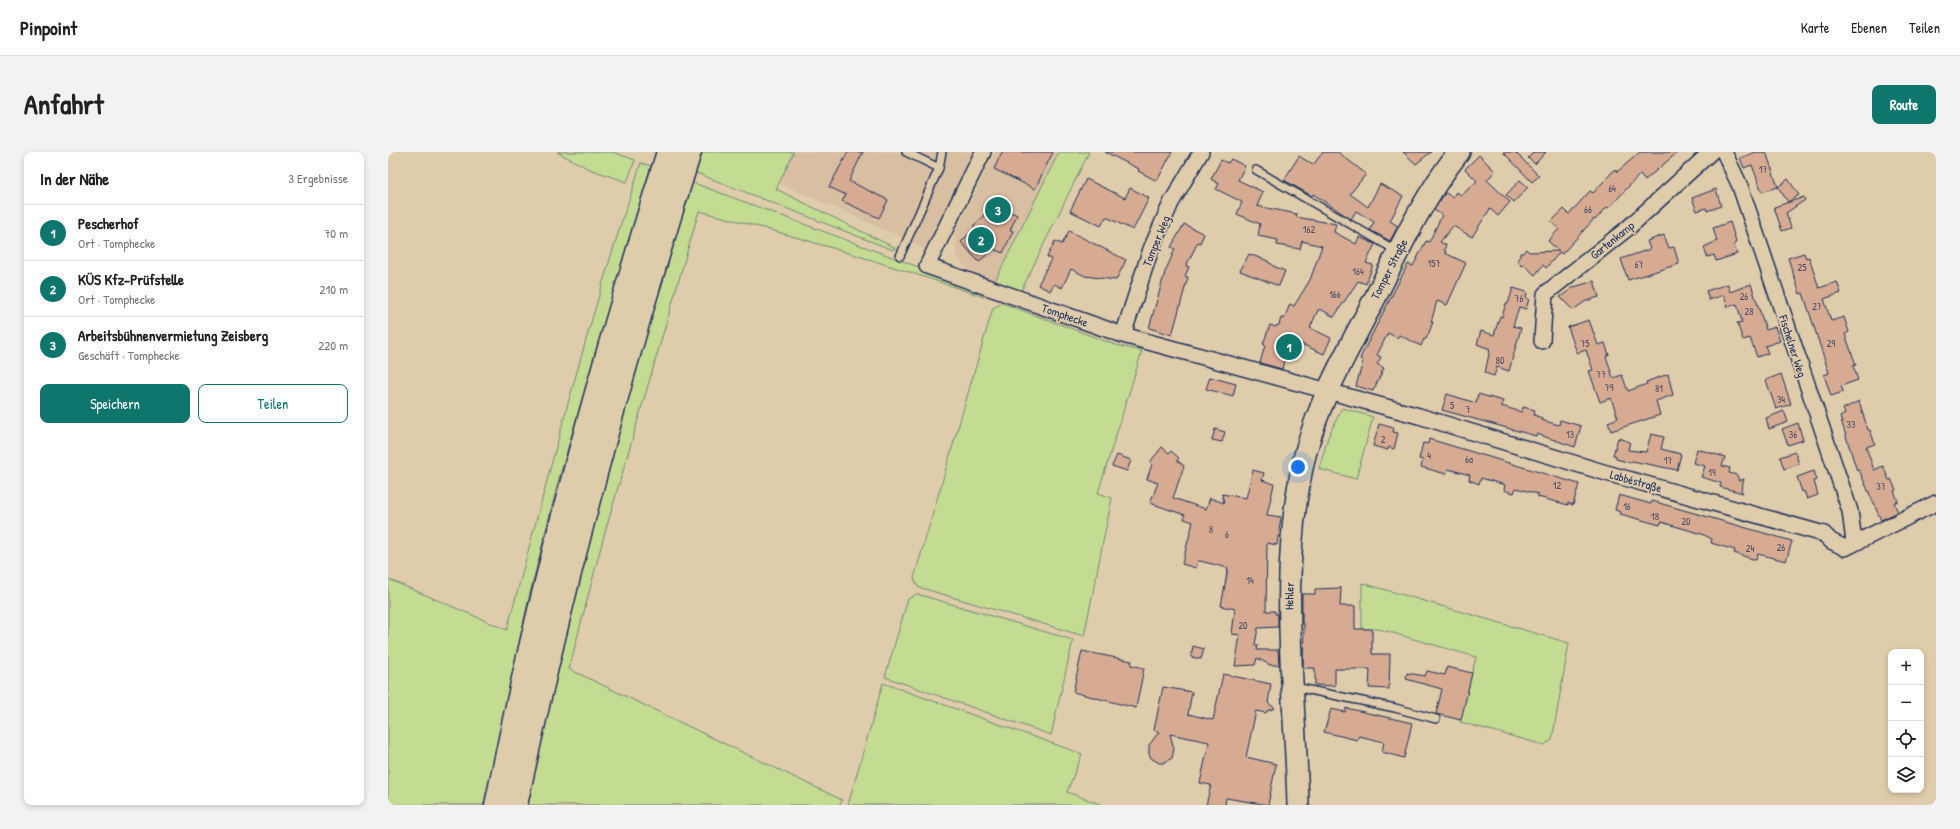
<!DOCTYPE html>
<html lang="de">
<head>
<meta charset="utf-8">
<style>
  :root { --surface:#fff; --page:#f2f2f2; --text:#202124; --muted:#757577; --line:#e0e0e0; --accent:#0f766e }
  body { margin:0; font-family:"Patrick Hand",sans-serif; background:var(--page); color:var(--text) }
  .controls { position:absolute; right:12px; bottom:12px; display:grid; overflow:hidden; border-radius:8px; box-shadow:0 2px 6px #0003 }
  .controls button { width:36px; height:36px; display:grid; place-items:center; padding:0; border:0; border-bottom:1px solid var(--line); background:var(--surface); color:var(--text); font:20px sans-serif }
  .you { position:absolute; left:910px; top:315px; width:14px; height:14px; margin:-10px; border:3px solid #fff; border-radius:50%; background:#1a73e8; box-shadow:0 0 0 6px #1a73e833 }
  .badge { display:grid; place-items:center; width:26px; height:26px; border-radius:50%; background:var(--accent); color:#fff; font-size:13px; font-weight:700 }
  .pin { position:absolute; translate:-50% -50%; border:2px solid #fff; box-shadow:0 1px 4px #0006 }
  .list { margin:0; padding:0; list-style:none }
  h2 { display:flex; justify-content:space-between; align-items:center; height:52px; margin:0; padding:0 16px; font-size:17px }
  h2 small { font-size:13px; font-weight:400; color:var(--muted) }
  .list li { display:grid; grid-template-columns:26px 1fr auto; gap:12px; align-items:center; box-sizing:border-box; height:56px; padding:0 16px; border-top:1px solid var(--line) }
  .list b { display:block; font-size:15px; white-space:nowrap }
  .list p { margin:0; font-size:13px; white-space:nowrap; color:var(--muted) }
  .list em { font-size:13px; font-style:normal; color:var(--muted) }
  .actions { display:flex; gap:8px; padding:12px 16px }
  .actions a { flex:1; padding:9px 0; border:1px solid var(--accent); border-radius:8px; text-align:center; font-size:14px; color:var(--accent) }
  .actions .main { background:var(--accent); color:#fff }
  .icon { flex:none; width:22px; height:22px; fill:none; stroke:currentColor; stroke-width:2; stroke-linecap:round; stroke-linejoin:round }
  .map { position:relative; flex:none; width:1548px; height:653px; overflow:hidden; border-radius:8px }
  header { display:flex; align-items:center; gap:24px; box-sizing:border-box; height:56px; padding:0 20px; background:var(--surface); border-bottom:1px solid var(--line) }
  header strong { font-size:19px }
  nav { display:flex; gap:22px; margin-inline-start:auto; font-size:14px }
  .intro { display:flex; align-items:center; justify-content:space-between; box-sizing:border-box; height:96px; padding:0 24px }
  h1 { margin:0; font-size:28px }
  .button { padding:10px 18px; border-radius:8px; background:var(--accent); color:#fff; font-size:14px; font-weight:700 }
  main { display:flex; gap:24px; padding:0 24px }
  aside { flex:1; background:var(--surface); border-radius:8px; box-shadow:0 2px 6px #0003 }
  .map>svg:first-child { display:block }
  .built { fill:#d8bfa2 }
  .green { fill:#c3dc92; stroke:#6f8678 }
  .building { fill:#d6ab92; stroke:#1b2f5e }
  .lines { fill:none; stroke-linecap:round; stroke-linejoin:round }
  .lane-casing { stroke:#1b2f5e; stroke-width:10 }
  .street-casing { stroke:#1b2f5e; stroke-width:18 }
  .secondary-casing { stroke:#1b2f5e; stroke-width:24 }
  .highway-casing { stroke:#1b2f5e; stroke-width:25 }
  .lane { stroke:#dfccaa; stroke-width:7 }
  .street { stroke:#dfccaa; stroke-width:15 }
  .secondary { stroke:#dfccaa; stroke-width:21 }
  .highway { stroke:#dfccaa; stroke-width:22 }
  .labels { text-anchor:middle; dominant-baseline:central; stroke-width:3.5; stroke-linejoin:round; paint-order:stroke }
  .number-label { font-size:10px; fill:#4a4e6b }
  .street-label { font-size:12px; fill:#1b2f5e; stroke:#dfccaa }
</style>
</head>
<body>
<header>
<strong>Pinpoint</strong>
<nav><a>Karte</a><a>Ebenen</a><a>Teilen</a></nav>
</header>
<div class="intro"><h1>Anfahrt</h1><a class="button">Route</a></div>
<main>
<aside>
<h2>In der Nähe<small>3 Ergebnisse</small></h2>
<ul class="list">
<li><span class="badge">1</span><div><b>Pescherhof</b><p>Ort · Tomphecke</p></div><em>70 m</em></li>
<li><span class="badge">2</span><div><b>KÜS Kfz-Prüfstelle</b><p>Ort · Tomphecke</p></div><em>210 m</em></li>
<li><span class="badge">3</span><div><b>Arbeitsbühnenvermietung Zeisberg</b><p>Geschäft · Tomphecke</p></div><em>220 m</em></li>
</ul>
<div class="actions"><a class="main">Speichern</a><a>Teilen</a></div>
</aside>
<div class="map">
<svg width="1548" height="653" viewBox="0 0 1548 653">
  <rect width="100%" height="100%" fill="#dfccaa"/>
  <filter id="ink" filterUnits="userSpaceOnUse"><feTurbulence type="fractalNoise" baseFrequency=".025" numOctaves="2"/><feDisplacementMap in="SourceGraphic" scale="8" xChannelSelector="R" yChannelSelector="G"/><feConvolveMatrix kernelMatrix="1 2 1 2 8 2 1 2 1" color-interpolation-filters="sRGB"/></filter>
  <g filter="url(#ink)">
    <path class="built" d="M406,0H585L537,98L520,88L391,31Z
      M607,0H671L607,129L581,119L568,103L567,81Z"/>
    <path class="green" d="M169,0H225L247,8L239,30L201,17Z
      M313,0H406L388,37L507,96L505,98L306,20Z
      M671,0H701L633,139L607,129Z
      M253,11L263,14L171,326L141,445L96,653H0V427L119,478C161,322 201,164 253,11Z
      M303,30L595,139L596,145C502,113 407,83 311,59L215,387L181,517L454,648L452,653H140C159,563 177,473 201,385C232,266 268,148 303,30Z
      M614,151L728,193L754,199L710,341L724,346L696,484L530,435L526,426L605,156Z
      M954,256L985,265L968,327L931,317L940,285Z
      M974,431L1181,491L1164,588L1156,593L1072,570L1088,505L991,477H974Z
      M529,442L685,488L663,583L497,525L520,447Z
      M495,531L694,602L679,640L714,653H460Z"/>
    <path class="building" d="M460,0H475L461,29L500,48L491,66L454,49L458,43L441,35Z
      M614,0H665L647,37L606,17Z
      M717,0H784L769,29L750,19L751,17Z
      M935,0H950L978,22L962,42L980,55L992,32L1015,44L1002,69L1010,74L1002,89L982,78L986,70L968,59L963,67L925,42L924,44L896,28L911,4L925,13Z
      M1015,0H1043L1028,12Z
      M1115,0H1127L1151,24L1144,30Z
      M1146,0H1158L1147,12L1140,6Z
      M1252,0H1290L1257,28L1252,22L1221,56L1219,55L1207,68L1206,67L1174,102L1172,100L1158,116L1155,113L1147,123L1136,113L1133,114L1132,111L1129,108L1132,104V101H1135L1138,97L1141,100L1171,99L1160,89L1171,77L1163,70L1176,57L1181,62L1202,39L1205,41L1227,17L1229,20Z
      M1368,0H1378L1390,35L1374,40L1364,13L1356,16L1352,6Z
      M1091,3L1107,19L1099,28L1122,50L1110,64L1102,57L1084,85L1065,74L1052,90L1058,93L1056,98L1058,99L1057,101L1078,111L1059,153L1049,149L1043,170H1045L1040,183L1038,187H1036L1033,194L1011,183L1009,186L1000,181L989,203L993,205L989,212L996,216L985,239L968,234L975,209L972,207L975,200L1020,112L1025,114L1038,89L1041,90L1054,63L1046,58L1057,41L1065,45L1068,40L1074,43L1089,29L1077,17Z
      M843,7L857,14L850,28L875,40L869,54L909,62L908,65L948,72L946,80L968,92L971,85L987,92L978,111L985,113L978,132L970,129L946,165L934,158H930L922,176L943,186L936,202L911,191L907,203L898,200L894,217L872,211L877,193L875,192L882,173L888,175L889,173H891L893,166L896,167L902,152L906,154L922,128L934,94L914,89L912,97L889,93L890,88L870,84L872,72L849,62L854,50L828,37L831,32L823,27L833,8L840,11Z
      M698,27L737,46L742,36L761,46L745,78L718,65L713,74L682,59Z
      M1400,27L1411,43L1400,50L1390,35Z
      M1132,28L1140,35L1126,50L1118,43Z
      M1328,37L1333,54L1319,59L1318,56L1309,59L1304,46Z
      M1416,45L1417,48L1398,61L1403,76L1394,79L1386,55Z
      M602,50L629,63L622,78L625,79L615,101L605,97L591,110L573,90L587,76L585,74L595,65Z
      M1342,70L1348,89L1346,94L1349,102L1328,109L1326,103L1319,105L1316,95L1329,89L1325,76Z
      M796,72L816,82L812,91L810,90L798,114L801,115L797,124L800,125L784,183L761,176L777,120L787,97L783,95Z
      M681,79L738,108L728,128L697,124L683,117L674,136L666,132L662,139L650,133L663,107L659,105L667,89L674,92Z
      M1276,83L1281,96L1286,95L1291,112L1240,128L1233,107L1262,97L1259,89Z
      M1416,101L1418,106L1421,105L1431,136L1449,130L1453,141L1436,147L1443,169L1456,165L1461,180L1457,182L1468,213L1465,214L1470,228L1453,234L1455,240L1443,244L1436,223L1441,221L1415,141L1412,142L1400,106Z
      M861,102L880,109V110L885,113V114L897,119L891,134L852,119Z
      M1206,129L1211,145L1198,149L1185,158L1172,145L1186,135Z
      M1340,132L1342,140L1363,132L1378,178L1387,175L1392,189L1377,194L1380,201L1369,205L1362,186L1355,188L1349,171L1354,170L1349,152L1340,155L1336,143L1321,148L1318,139Z
      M1125,136L1139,140L1138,146L1141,147L1138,157L1131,155L1125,174L1133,176L1121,219L1109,215L1106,224L1097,221L1102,197L1089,192L1093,179L1106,183L1112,164L1114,165L1118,151L1120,152Z
      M1201,168L1210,193L1217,191L1221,203L1218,204L1225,226L1234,223L1240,239L1259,232L1258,230L1280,222L1285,243L1268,249L1272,263L1223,279L1220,270L1230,266L1223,246L1212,250L1201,219L1205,218L1198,198L1189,201L1180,175Z
      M1393,222L1403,252L1388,257L1378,228Z
      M822,225L848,232L845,244L818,237Z
      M1059,242L1088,251L1090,242L1115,249L1113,254L1134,260L1135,255L1147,258L1146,263L1154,266L1153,268L1171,273L1172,268L1193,274L1187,295L1149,282L1148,284L1054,258Z
      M1471,249L1480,278H1482L1487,292L1478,295L1486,318L1495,314L1501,328L1503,327L1508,338L1506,339L1510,349L1506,351L1510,360L1493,368L1471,318L1469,319L1452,265L1457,262L1455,257Z
      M1396,259L1400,270L1381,277L1378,266Z
      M1410,271L1415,288L1400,293L1394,277Z
      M991,272L1006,276L1005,280L1010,281L1006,297L1001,295L1000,298L985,294Z
      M827,277L837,280L834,290L824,288Z
      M1263,282L1276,285L1273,297L1293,302L1289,318L1244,309L1243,311L1228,307V304L1225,303L1230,286L1242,290L1240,298L1258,300Z
      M1041,287L1191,332L1185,353L1180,351V353L1150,345V342L1128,336L1126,341L1121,340L1116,338L1117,333L1093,326L1091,332L1081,328L1082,323L1060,317L1058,322L1033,315L1035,308L1031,307L1035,291L1040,292Z
      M774,295L781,301L783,299L791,306L789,308L796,314L785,346L818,357L822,346L836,351L834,342L858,346L865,318L876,321L874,328L886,332L879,363L893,365L889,393L879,391L878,459H887V462H890V475L870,476L867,493H870L869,498H890L891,513H882L869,506L867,513L847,514L852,483L844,482L847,457L833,454L840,416L812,409H810L808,416L794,412L805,370L796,367L797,363L762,351L770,331L759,327L764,312L762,310Z
      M1309,297L1337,305L1334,314L1342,316L1341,321L1349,323L1351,329L1356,327L1353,338L1355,341L1332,335L1333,331L1313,325L1317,314L1305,311Z
      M1407,300L1411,312L1396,317L1392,305Z
      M729,303L743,308L739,319L724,314Z
      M1426,319L1429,328L1426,329L1430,343L1419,347L1416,339L1414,340L1409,325Z
      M1231,343L1263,352L1264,349L1404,389L1398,409L1370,402L1368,408L1346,401L1347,398L1323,391L1324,387L1314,382L1273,370L1272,373L1232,362L1233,360L1227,358Z
      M953,436L952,454H967V477H984V502H1002L1001,537L981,536L982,517H947V534L927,533V516H915L916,472H914V442H927V437Z
      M805,494L816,497L813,507L803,505Z
      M694,499L744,509L743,513L756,516L748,556L685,540Z
      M1059,515L1084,521L1073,568L1048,562L1054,537L1018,527L1019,521L1037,524L1039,519L1057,523Z
      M835,522L883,532L880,551L887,556L879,559L878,561L868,559L858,605L888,612L880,653L838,646L837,653H818L823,633L812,631L821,590L782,582L786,597L784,606L775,611H771L763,606L761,602V593L771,580L766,578L775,535L804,540L800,562L825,568Z
      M958,556L1024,571L1016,606L994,600L996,590L971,584L969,588L936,580L943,557L957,560Z"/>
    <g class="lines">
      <g class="lane-casing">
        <path id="lane" d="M518,0L551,16
          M868,18L1009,99
          M512,104L551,16L554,0
          M906,533L912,536L1007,556L1048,567"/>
      </g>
      <g class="street-casing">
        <path id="street" d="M595,0L539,114L735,183L1031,264L1215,320L1436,382L1443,389L1457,396L1548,351
          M1336,0L1352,34L1462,359L1466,390
          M735,183L763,97L783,51L813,0
          M1154,189L1157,142L1240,76L1323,0"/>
      </g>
      <g class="secondary-casing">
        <path id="secondary" d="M910,653C907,536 889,419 917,303C931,247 962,195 988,144C1013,94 1036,44 1071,0"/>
      </g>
      <g class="highway-casing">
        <path id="highway" d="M108,653C121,592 133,531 148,471C186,312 231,156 280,0
          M128,653C175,432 234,215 302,0"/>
      </g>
      <use href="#lane" class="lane"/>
      <use href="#street" class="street"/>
      <use href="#secondary" class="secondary"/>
      <use href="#highway" class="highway"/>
    </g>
  </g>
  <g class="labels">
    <g class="number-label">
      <text x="1375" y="17">17</text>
      <text x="1224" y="36">64</text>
      <text x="1200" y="57">66</text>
      <text x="921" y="77">162</text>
      <text x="1046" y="111">157</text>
      <text x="1251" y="112">67</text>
      <text x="1414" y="115">25</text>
      <text x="970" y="119">164</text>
      <text x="947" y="142">166</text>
      <text x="1356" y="144">26</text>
      <text x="1131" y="146">76</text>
      <text x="1429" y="154">27</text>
      <text x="1361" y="159">28</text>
      <text x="1197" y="191">75</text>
      <text x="1443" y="191">29</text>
      <text x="1112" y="208">80</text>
      <text x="1213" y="222">77</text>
      <text x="1221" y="235">79</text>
      <text x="1271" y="236">81</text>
      <text x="1393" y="247">34</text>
      <text x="1064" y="253">5</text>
      <text x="1080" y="257">7</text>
      <text x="1463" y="272">33</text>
      <text x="1182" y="282">13</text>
      <text x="1405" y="282">36</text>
      <text x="995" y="287">2</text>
      <text x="1041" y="303">4</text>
      <text x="1081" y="307">6a</text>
      <text x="1280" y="308">17</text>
      <text x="1324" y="320">19</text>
      <text x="1169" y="333">12</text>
      <text x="1493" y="334">37</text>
      <text x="1239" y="354">16</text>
      <text x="1267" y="364">18</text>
      <text x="1298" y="369">20</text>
      <text x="823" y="377">8</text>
      <text x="839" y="382">6</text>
      <text x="1393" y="395">26</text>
      <text x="1362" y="396">24</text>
      <text x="862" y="428">14</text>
      <text x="855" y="473">20</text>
    </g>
    <g class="street-label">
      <text transform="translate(1224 88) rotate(-39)">Gartenkamp</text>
      <text transform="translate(768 89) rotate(-68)">Tomper Weg</text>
      <text transform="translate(1001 117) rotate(-63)">Tomper Straße</text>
      <text transform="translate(677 163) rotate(19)">Tomphecke</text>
      <text transform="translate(1405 194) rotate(72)">Fischelner Weg</text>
      <text transform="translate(1248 329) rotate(16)">Labbéstraße</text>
      <text transform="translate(901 444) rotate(-89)">Hehler</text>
    </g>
  </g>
</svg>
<div class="controls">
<button>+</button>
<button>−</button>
<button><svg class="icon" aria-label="locate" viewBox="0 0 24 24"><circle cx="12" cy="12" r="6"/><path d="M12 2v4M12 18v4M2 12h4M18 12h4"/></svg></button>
<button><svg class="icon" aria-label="layers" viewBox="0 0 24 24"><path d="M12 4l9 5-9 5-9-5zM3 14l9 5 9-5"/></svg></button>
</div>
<div class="you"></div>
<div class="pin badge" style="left:901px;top:195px">1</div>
<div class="pin badge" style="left:593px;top:88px">2</div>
<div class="pin badge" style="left:610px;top:58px">3</div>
</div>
</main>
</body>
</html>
